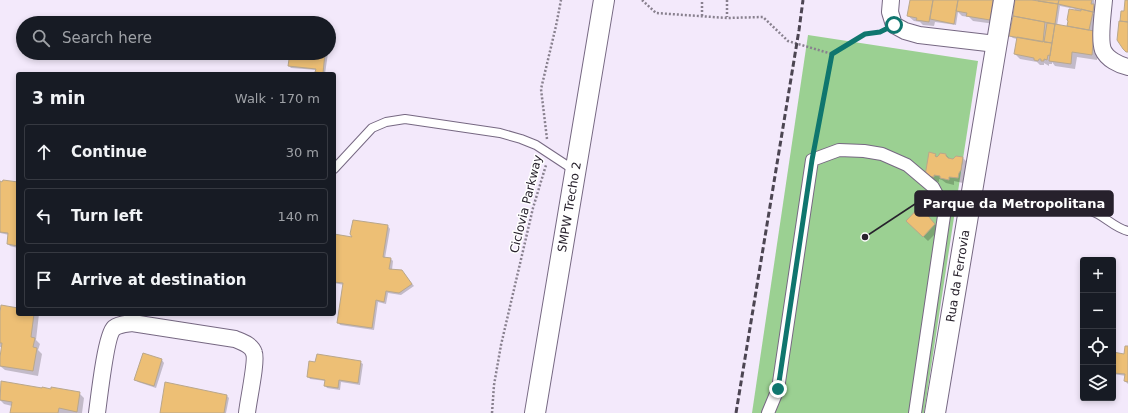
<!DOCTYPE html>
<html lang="en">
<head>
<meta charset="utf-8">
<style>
  :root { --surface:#171b24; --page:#242831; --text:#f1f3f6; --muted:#9ea1a6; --line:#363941 }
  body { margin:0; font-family:"DejaVu Sans",sans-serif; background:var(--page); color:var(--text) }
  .controls { position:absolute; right:12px; bottom:12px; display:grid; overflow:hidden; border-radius:4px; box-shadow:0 2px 6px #0003 }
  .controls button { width:36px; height:36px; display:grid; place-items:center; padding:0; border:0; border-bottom:1px solid var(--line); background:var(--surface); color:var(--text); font:20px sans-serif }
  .stop { position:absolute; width:12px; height:12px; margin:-9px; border:3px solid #0f766e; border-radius:50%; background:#fff }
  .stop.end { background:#0f766e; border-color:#fff; box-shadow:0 1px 4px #0008 }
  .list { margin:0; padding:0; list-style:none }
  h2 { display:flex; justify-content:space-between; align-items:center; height:52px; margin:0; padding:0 16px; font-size:17px }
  h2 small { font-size:13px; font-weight:400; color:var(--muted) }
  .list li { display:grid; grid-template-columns:26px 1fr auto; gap:12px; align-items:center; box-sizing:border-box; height:56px; margin:0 8px 8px; padding:0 8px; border:1px solid var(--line); border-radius:4px }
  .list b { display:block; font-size:15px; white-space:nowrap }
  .list em { font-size:13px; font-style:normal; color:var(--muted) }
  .icon { flex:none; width:22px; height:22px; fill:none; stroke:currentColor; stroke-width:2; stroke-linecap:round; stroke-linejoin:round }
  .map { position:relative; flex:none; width:1128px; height:413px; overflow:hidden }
  .search { position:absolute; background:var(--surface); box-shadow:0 2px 6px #0003; left:16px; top:16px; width:320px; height:44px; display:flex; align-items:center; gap:10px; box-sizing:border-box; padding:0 14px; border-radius:22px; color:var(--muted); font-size:15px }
  .panel { position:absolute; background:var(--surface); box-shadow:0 2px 6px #0003; left:16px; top:72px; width:320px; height:244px; border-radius:4px }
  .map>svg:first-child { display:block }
  .green { fill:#9bd092 }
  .shadow { fill:#0003; fill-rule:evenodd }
  .building { fill:#edbf75; stroke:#b9a78c }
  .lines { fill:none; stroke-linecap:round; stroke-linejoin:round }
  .service-casing { stroke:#766882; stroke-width:10 }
  .pedestrian-casing { stroke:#766882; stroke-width:14 }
  .minor-casing { stroke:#766882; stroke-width:18 }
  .tertiary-casing { stroke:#766882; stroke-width:22 }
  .path { stroke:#88808e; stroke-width:2.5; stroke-dasharray:2 2; stroke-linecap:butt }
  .service { stroke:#fff; stroke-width:8 }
  .pedestrian { stroke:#fff; stroke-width:12 }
  .minor { stroke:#fff; stroke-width:16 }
  .tertiary { stroke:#fff; stroke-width:20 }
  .rail { stroke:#4c4552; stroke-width:3; stroke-dasharray:6 3; stroke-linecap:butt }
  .route { stroke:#0f766e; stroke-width:5 }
  .labels { text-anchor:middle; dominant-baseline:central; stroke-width:3; stroke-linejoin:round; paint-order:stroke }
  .street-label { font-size:12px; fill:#27212c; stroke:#fff }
  .leader { fill:none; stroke:#27212c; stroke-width:1.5 }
  .callout-dot { fill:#27212c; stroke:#fff; stroke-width:1.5 }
  .callout { fill:#27212c; stroke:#27212c; stroke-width:1.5 }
  .callout-label { font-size:13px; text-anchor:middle; font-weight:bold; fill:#fff }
</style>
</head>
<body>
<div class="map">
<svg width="1128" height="413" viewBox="0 0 1128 413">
  <rect width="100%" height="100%" fill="#f3e9fb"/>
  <path class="green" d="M808,35L978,61L924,413H752Z"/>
  <path class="shadow" d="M911,0H994L995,24L973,21L969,17L962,16L958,12L956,25L935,22L934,26L923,25L920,22L914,21L908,16Z
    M1016,0H1094V5L1096,7V13H1093L1098,18V37L1097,60L1077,57L1075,69L1055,66L1052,62V64H1049V66L1044,63V65H1040L1037,62L1020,59L1015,54L1017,39L1013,38L1010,36ZM1060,6L1075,9L1069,21L1068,28L1057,26Z
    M291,53H328L325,74H318L316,72L317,70L291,68L289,66Z
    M941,154L946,155L951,160L963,158L968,163L966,175L963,178V183L954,181V185L946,183L942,180L939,179V182L932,180L927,175L935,155L938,158Z
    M0,182L18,183V248L10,246L8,244L9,235L0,233Z
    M924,203L932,211L927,216L940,229L928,241L907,221Z
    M388,226L390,229L385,258L391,259L393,261L392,270L404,274L414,286L401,295L388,293L386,304L378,302L374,330L340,325L338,322L344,285L334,283V235L354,238Z
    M18,309V314H39L36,340L40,344L38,350L42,354L38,376L5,370L0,366L3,347H0V315Z
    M1128,347V384L1125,381L1126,376L1113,374V353L1125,355Z
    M144,355L162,360L164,363L156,388L138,382L136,380Z
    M360,362L363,364L360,385L341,382L340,390L327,388L325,385L326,381L310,379L308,376L316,363Z
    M1,382L43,389L79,393L84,398L82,413H11L12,406L4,404L0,400Z
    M227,396L229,398L226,413H161Z"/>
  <path class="building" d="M910,0H933L929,22L916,20L917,18L907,16Z
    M933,0H958L954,24L930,19Z
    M958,0H993L990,20L966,16L967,13L956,11Z
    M1015,0H1032L1058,4L1055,24L1013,16Z
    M1038,0H1059L1058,4L1038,1Z
    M1059,0H1092L1091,4H1094L1093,12L1058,4Z
    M1125,0H1128V22L1120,21L1121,11H1124Z
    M1069,9L1081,11V9L1093,12L1089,30L1067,26L1068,21L1067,20Z
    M1013,16L1045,22L1043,42L1009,36Z
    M204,17L228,21V23H203Z
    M1119,21L1128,22V52H1126L1123,49L1117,40Z
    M1047,23L1055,24L1052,43L1044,42Z
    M1055,24L1094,31L1092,55L1072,52L1071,64L1049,61Z
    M1017,37L1052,43L1050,56L1048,55L1047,60L1044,59V61H1041V59H1039L1038,61L1034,60V58L1014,54Z
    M290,53H325L323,73L315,72L316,69L288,66Z
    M929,152L936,154L935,156L937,157L939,155L940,153L946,154V156L948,158L953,159L956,156L963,157L961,170L959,173L958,178L949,177V180L940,178V176L934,175V177L925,176Z
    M3,180L18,182V246L7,244L8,233L0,232V181L2,182Z
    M924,202L927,205L923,210L935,224L923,237L906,221Z
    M353,220L388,225L383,257L391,258L389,269L402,270L412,284L399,293L386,291L384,302L376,300L372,328L337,323L343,283L334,282V234L352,237L350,234Z
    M1,305L18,308V306V314H34L31,337L35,338L33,347L37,348L33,371L0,366V357L2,343H0V312Z
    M1125,346H1128V382L1124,381L1125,374L1113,373V352L1124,354Z
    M143,353L162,359L154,386L134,380Z
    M317,354L361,361L358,383L339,380L338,388L324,386L325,380L307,377L309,361L315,362Z
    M1,381L42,388V387L51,389V387L80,392L77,412L59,408L58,413H10L12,402L0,400Z
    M165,382L227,395L224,413H160Z"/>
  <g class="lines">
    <g class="service-casing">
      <path id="service" d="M334,169L372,128L386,122L405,119L500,133L521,139L536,145L574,170
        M971,201C999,201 1027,202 1054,205C1066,206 1079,207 1091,211C1104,215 1114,228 1128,231"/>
    </g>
    <g class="pedestrian-casing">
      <path id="pedestrian" d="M768,413L778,389L812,160L839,150L864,151L882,154L907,165L933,187L945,209L915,413"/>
    </g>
    <g class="minor-casing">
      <path id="minor" d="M891,0L890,12L894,25L905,31L919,35L996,44
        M1104,0C1103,12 1099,39 1103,50C1107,59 1119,65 1128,67
        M97,413C99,398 106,335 114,328C119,324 125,324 132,323L235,339C242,342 252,345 254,353C257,361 248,402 247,413"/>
    </g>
    <g class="tertiary-casing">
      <g id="tertiary">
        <path id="s1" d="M535,413L604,0"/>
        <path id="s2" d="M935,413L1004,0"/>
      </g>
    </g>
    <path class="path" d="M642,0L656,13L727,18L763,17L788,41L832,54L815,143
      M727,0V17
      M702,16V0
      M832,54L865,34L881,32
      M547,139L541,89L556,26L561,0
      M492,413L494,385L501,345L533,208L546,165"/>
    <use href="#service" class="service"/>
    <use href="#pedestrian" class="pedestrian"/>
    <use href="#minor" class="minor"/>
    <use href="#tertiary" class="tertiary"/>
    <path class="rail" d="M736,413L799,30L803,0"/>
  </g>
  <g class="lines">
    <path class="route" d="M778,389L812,160L832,54L865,34L880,32L894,25"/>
  </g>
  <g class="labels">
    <g class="street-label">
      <text transform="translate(526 204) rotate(-76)">Ciclovia Parkway</text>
      <text stroke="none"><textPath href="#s1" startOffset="209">SMPW Trecho 2</textPath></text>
      <text stroke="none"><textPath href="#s2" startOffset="139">Rua da Ferrovia</textPath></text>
    </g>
  </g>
  <path class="leader" d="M865 237L915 204"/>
  <circle class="callout-dot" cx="865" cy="237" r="4"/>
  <rect class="callout" x="915" y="191" width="198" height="25" rx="4"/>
  <g class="callout-label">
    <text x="1014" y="208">Parque da Metropolitana</text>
  </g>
</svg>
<div class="controls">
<button>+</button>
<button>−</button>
<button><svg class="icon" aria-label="locate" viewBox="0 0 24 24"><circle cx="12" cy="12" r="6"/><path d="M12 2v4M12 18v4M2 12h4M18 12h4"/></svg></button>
<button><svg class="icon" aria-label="layers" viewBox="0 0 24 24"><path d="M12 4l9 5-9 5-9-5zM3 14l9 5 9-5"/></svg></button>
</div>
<div class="stop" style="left:894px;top:25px"></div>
<div class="stop end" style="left:778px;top:389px"></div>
<div class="search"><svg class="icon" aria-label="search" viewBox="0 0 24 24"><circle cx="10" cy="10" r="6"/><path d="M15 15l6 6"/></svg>Search here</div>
<section class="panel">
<h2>3 min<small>Walk · 170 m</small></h2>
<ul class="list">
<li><svg class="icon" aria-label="ahead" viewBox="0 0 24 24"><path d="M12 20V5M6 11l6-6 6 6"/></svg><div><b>Continue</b></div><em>30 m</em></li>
<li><svg class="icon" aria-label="left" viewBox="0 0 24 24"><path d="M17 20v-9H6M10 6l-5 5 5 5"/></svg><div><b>Turn left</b></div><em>140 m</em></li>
<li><svg class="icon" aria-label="arrive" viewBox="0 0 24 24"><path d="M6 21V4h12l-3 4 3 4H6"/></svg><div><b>Arrive at destination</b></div></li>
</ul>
</section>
</div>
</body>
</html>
